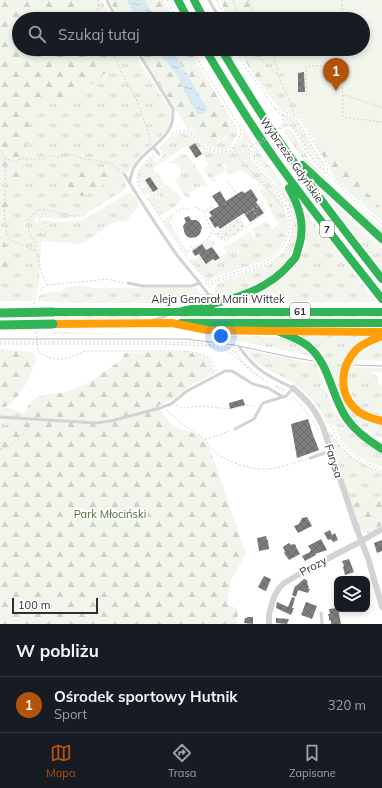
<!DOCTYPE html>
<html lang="pl">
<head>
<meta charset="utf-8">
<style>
  :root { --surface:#171b24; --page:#242831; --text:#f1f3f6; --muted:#9ea1a6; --line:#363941; --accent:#b45309 }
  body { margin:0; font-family:Mulish,sans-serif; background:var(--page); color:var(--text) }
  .controls { position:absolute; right:12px; bottom:12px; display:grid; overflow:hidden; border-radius:8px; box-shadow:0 2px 6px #0003 }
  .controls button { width:36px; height:36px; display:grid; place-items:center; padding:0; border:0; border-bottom:1px solid var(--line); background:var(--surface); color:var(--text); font:20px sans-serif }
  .scale { position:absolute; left:12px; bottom:10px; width:86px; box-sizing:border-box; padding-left:4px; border:2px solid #2e2e2e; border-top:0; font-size:11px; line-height:14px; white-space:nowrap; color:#2e2e2e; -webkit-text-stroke:3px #fff; paint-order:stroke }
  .you { position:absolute; left:221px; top:336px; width:14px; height:14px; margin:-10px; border:3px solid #fff; border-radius:50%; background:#1a73e8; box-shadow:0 0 0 6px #1a73e833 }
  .badge { display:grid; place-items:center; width:26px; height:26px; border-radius:50%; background:var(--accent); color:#fff; font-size:13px; font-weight:700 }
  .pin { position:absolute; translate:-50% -33px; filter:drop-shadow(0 1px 2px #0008) }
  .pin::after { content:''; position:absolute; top:21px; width:14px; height:12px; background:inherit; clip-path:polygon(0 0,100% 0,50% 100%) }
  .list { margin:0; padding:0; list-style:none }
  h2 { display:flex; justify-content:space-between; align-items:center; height:52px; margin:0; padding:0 16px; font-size:17px }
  h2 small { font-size:13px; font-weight:400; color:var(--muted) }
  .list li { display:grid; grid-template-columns:26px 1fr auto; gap:12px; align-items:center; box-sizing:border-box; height:56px; padding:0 16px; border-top:1px solid var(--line) }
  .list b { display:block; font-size:15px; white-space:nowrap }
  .list p { margin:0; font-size:13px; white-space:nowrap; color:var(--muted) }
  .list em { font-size:13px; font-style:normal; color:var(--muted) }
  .icon { flex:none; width:22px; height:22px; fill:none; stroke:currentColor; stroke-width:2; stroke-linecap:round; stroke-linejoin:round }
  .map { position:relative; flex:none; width:382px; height:624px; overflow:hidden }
  .search { position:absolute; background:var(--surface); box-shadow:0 2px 6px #0003; left:12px; right:12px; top:12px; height:44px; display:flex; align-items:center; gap:10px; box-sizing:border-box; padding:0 14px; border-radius:22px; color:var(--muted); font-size:15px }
  .sheet { height:108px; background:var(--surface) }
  nav { display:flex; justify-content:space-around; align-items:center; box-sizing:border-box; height:56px; border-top:1px solid var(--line); background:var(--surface); font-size:11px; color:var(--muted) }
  nav a { display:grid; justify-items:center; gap:2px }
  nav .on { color:var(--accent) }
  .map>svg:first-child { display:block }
  .grass { fill:url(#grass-tufts) }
  .forest { fill:url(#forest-firs) }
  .park { fill:#f1f5eb }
  .garden { fill:url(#garden-dots) }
  .water { fill:url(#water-ripples) }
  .building { fill:url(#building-cross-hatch) }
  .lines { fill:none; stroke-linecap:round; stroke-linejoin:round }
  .path { stroke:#d3d3d3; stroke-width:1; stroke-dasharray:2 2; stroke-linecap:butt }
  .lane { stroke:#d3d3d3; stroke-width:3 }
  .street { stroke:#d3d3d3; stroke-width:6 }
  .fast { stroke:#30b455; stroke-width:8 }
  .slow { stroke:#ff9f0a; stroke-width:8 }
  .tram { stroke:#bababa; stroke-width:1 }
  .path-bridge { stroke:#d3d3d3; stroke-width:1; stroke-dasharray:2 2; stroke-linecap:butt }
  .fast-bridge { stroke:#30b455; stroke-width:9 }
  .labels { text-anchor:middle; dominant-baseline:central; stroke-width:4; stroke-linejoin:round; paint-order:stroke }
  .shield { fill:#fff; stroke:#6d6d6d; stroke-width:1 }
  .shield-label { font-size:10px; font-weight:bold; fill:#2e2e2e }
  .street-label { font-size:11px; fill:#2e2e2e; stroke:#fff }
  .park-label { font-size:11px; fill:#526c39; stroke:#fff }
</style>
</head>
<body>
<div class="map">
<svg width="382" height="624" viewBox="0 0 382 624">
  <defs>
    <pattern id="grass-tufts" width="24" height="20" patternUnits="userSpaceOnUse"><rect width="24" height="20" fill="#f1f5eb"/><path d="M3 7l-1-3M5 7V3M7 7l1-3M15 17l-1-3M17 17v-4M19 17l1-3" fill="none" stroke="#cfd2ca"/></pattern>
    <pattern id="forest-firs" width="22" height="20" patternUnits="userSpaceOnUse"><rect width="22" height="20" fill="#f1f5eb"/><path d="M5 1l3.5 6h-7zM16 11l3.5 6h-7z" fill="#cfd2ca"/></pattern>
    <pattern id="garden-dots" width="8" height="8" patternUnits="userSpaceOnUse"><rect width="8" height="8" fill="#f1f5eb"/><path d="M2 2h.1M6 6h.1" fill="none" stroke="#cfd2ca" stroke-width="1.8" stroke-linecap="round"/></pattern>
    <pattern id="water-ripples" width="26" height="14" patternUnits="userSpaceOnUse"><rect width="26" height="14" fill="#d7e9f2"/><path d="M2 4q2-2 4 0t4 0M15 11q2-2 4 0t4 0" fill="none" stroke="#b9c8d0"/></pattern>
    <pattern id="building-cross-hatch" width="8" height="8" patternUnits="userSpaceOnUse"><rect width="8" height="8" fill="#7e7e7e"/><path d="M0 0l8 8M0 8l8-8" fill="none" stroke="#686868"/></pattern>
  </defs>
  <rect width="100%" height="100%" fill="#fff"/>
  <path class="grass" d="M86,0H102L113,19H94Z
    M105,49H132L170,110C174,131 152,143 140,156C135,161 131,168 127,174L126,172L122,175C126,181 129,185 123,191L85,214V215C72,219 57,220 43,217L44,215L40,213V216L38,215L37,218H35V222H39V219C54,222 73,224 88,217C102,210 114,200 128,193C135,194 137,200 140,205L126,221L114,222L81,244L41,241L39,284L31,301H0V279L5,270V243L0,241V214L7,215L16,201L4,198L0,192V170L2,167L6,165L10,168L8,176L24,184V166L29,128L34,112L46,101L81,93L104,74L110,63Z
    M251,49H274L300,115L304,120L306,122L305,124L296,116L279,108L259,82L266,76Z
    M227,112C230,117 238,127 238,131C238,134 236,137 234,140C220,163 201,136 187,129V128C198,131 199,136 208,141C214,145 229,139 231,131C232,125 229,118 227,112Z
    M283,115L294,119L298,122L301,127L307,139L322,162L323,165L322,166L306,147L296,129L289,124H285Z
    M239,121L254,144L252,146L241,140L243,130Z
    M285,129H289L292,131L310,161L332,185L344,197L382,228V236L306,163L283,131Z
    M178,134C196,132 204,155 222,153C231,152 234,148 239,141L250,148C248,152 248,156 250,160C253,165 258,169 262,174C279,194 299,222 281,247C274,257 264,262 254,264C250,265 246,266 242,268C230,271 218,275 208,282L190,260L195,256L192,259L193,260L204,252L200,245L209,239L216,243V244L207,250L214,263L221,259V257L227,253L223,248L224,246L229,245L235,241L238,254H239L235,241L249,232L251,233L254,237L256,236L253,231V229L266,221L272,229L279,224L272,214L269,205L260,191L264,189L262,187L258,189L262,186L261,184L257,187L256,186L259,183L255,179L252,180C244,167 241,170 229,175L225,171L227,165L223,163L221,166L225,167L224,171L214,177L216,181L214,182L211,181L204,171L205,168L209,164L195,143L189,147L196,158H195L187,145L164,160L162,156L164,155L160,149L171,139Z
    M257,148L286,190L297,217L298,235L290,259L276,273L245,290L217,298L199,301L167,303H77L38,301V297L44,293L62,291L66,287L86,286L92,288H197L201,294L214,293L217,283L267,266C308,240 295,208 270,176C265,169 259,164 254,157C253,153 254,151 257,148Z
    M184,154L190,158L207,184L206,187L204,188L202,185L189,193L191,197L189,198L185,196L175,181C179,177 183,174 180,167L175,163H168L180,155Z
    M154,155L156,157L153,159L154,161H156L161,158L163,161L154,167V168L153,169L155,172L156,171L160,177L159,178H160L165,184L164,185L163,184V185L160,187L161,188L166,184C171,189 178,191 181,199C179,205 166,213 159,215L148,199L150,197V196H149L148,193L145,194L142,189L147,186L153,195L160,198L165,195V194L160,196L154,193L153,192L158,189L157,187L152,191L151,189L156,186L150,177L145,180L146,181L140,186C134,172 145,163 154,155Z
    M323,193L382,248V269Z
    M304,210L376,302L251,303L221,306C250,298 280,289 297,263C301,257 305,250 306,243C308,232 306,220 304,210Z
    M173,215L174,218L169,222L187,251L190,249L191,251L186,254L164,222Z
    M53,316H140V319L53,320Z
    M180,316H382V319H180Z
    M53,331L88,333L164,334H53Z
    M204,335L277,337L291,341L302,348L311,356L244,342Z
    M299,335H374L363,341L340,388L382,425V438C375,436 369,432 363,427C358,423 353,419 350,414C337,396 335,373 323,354C317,346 307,340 299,335Z
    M382,341V361L358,360L354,367L382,368V372L373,371L372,374L377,376L379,384L382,387V416C375,414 368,413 362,408C348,397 344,375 354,360C361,350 372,346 382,341Z
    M246,350L316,364C325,385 330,412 347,428C357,438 371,446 382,454V467C365,462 351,452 340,439L341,438C337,433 336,424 328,424C321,410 312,397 299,387C282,374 258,370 246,350Z
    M6,407L24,413L19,427L0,425V409Z
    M329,431C340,453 360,464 382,473V496L351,504L328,432Z"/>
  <path class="forest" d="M0,0H86L94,19H19V49H105L110,63L108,70L104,74L81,93L46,101L34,112L29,128L24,166V184L20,189L12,188C7,180 8,177 10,168L6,165L2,167L0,170Z
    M109,0H127L132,12L135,19H120Z
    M145,0H161L172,19H156Z
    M220,0H255L260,14L253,19H228Z
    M138,49H156L173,70L181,82L184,91L192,103L207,108L172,49H189L227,112L231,130L230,133L226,137L213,143L208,142L193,129L187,128Z
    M239,49H251L266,76L259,82L243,58Z
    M306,122L382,209V221L337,182L332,174L327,162L317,147L305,124Z
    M84,165L102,171L110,168H114L118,174L119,179C114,184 110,179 105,183C103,184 102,186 100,187C98,189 94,189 92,191C90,192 88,195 87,195C81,199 63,190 66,182C67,180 69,179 70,177C74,171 77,168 84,165Z
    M0,192L4,198L16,201L18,205L15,209L7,215L0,214Z
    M0,241L5,242C11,258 9,265 0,279Z
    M0,349L33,352L36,358C34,370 22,392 14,401C9,405 5,407 0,409Z
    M159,352C176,353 215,347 214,373L190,386L173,399L158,406C163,417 172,426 183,430C189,432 195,432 201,437C204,439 207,446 210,449L246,554L231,580L227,604L238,609L237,624H0V425L19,427C23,417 26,404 36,398C43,394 53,394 60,393C81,389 93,379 110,368C113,365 117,364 120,361C122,359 123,356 125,353Z
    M382,496V525L369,533H364L360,530L351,504Z"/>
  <path class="park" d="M255,0H382V209L300,115L274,49H363V19H262Z"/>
  <path class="garden" d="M241,218L244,224V227C236,233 224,245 217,234Z"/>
  <path class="water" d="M127,0H145L156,19H135L132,12Z
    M156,49H172L207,108L206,112L198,115L184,91L181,82L173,70Z"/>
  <path class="building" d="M304,72L305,92H298V73Z
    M195,143L202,154L196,158L189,147Z
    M150,177L158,189L153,192L145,180Z
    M251,189L258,200L256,202L264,213L250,222L244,213L220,229L218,226L215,228L209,218L212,216L209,212L219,206L212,196L220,191L226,201L242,191L244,193L245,192V193Z
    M189,216L191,220H196L199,222L202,227L200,234L196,237L191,238L188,237L185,234L184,231L183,226L186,222L184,218Z
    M202,244L206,250L212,247L220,258L215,261L213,259L206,264L199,254L195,256L192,251Z
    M243,399L245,405L230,409L229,403Z
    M308,419L313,435L319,450L297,458L291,424Z
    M307,517L312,526L298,533L294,526L299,524L302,518Z
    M330,530L332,535L335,533L338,540L333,542L331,539L328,540L324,533Z
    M266,536L267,540H268L269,549L259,551L257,538Z
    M321,539L327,550L315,554L316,555L305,561L302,556L310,552V551L311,550L308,546Z
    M382,540V551L377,553L374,543Z
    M289,543L291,545L293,544L296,545V547L300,554L289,560L284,553L285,552L283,547Z
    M349,559L354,572L345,575L343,567L344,566L342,561Z
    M264,576L271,579L266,591L263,590L258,587Z
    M304,579L307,580L308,586H309L308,589H310L308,593L298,590L296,597L292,595L295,586H296Z
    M292,597L295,598L292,608H294L291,615L276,608L277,602L288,607Z
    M306,602L317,606L312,619L301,615Z
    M336,608V609H338L341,624H331V620L329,621V617L328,614H330L329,609Z
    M247,617H253V624L244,623L245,618H247Z
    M276,618L289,619L287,624L276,623Z"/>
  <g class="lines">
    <path class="path" d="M98,0V14L100,19
      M162,0L173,19
      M167,0L176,19
      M217,0L225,19
      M233,0L240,19
      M248,0L257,19
      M342,0V19
      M112,49L124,78L135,96L147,129L151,142
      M237,49L242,62L276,110L281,114L292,117L296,120L301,125L309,141L323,163L324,166L323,168L325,175
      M253,49L260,59L279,76
      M272,49C275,58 276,68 279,77C284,90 293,104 294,118
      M342,49V64
      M266,66C270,66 272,65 275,62
      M301,94H307L306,66L342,65L343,117L382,122
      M343,95L349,96L382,108
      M275,108C282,112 292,113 298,118C306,124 308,134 313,142C317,148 322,154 325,161C327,165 328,168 328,173
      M282,115L284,125C297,123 302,142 308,151C311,157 316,161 320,166L322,167
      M285,126H290L294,129L306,151L318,166L328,173L347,194L382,224
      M172,134C191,121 201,148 218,150C224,151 228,148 233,146
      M239,140L251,147
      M252,146L249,151L250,159L275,188L284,205L289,209L292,222
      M234,147L238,156L243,163L258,178L282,206L286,207
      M160,148C166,142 173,133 182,133C198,133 204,155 223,152C226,152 230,151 232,149C234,147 235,144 237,141C240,136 242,132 240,127L191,49
      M0,150L5,157L11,161H17L22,158L25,159H45L49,156L58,157L68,154L81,158L109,163L113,165L121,171
      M153,154C144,163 135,171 138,184L183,252L207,282L206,285
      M162,157L165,162
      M5,158C5,169 6,179 5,189C5,206 2,223 9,239L36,251
      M227,181L234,191L236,192L238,194
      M146,184L153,194L160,197L164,194
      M195,207L206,212
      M214,209L212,206C209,208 206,210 205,213C204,218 215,235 219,238C222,241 225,240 228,239L263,215L265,211L261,204
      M252,209L258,218
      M40,221L39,220L41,214L43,215L42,218
      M163,222L165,220L182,208L188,209L190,211
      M44,224L46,223
      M42,229L40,234H37L38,235H46V230H45
      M216,234L264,202
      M190,246L192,249L208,239L211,233L213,231
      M47,285L42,274L36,251V245L29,231L28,220L36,211L42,209L73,216H86
      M208,285C228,269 259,271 277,254C285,246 290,234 290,223C289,218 288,213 287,208C286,205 286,202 284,199C280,190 272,182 266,174C261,167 251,160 252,151L254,148
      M209,288L212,285L218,281C249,269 290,268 293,225
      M34,304V301L37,292L48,285L99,280C109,277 114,282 124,283
      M36,332L38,351L45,356L56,359H63L67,358L86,351H184C198,353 214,354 216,371
      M53,342H163L197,343L222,346L230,349L236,353
      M53,344H163L211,346L225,350L234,355L253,373L269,383
      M234,347C238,359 250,370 260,376
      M275,386L285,392
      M277,386L285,390
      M292,397L300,404L309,415
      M176,405L183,408L201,406L230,409L248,405L255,407
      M166,410C172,415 178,421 185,426C191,430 198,433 203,438C207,442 210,448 215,452C227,462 254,471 270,469C282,467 294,463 306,459
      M313,421L318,430
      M330,426L333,429L338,441L350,451L364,462L382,470
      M332,435C342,453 362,466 382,472
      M205,439H208L231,430
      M0,449L11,445L25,432L31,423"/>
    <path class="lane" d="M107,0L109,5L117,19
      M209,0L217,14L219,19
      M229,49L231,58
      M153,147L159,154
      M124,174C141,201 158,229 177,255C187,268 198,280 208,294
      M130,183C130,158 157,149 168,131C173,124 173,117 173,109L136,49
      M128,283L142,286H191L200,283
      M154,320L166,316
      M0,417L96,423L111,421L160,408L171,404L187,391L225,371H232L253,384L268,388L283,397
      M235,429L254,419L261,406L263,403L286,396L293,388C270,377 255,370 240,348
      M310,458L331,451
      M321,613L322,624"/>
    <path class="street" d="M293,388C308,401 315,409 323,427L356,527L368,558L382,607
      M269,624V614L274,597L279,588L284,583L319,563L358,543L382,529"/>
    <path class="fast" d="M178,0L188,19
      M194,0L204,19
      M205,49C227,86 250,124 275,159C309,207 346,253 382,299
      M221,49C246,91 272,132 301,172C327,209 355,244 382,279
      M302,165L382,239
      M182,311C219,303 263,295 289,265C291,262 294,260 295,258C297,255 297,252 298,249C306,227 300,208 289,188
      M53,312H382
      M181,323H382
      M277,331C288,335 299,339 308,346C330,364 331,396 347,419C356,432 369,441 382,449"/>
    <path class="slow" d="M53,324L172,323L207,330L277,331
      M280,331L382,332
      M382,336C374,339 364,343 357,349C339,367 338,396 359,412C366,417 374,419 382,421"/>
    <path class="tram" d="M0,339H186L234,345L285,356L313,361
      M355,365L382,366"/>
    <path class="path-bridge" d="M252,146L284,125
      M254,148L285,126
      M0,342H53
      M0,344H53"/>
    <path class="fast-bridge" d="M0,313L53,312
      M0,325L53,324"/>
  </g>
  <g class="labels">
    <g class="shield">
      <rect x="320" y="221" width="14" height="16" rx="3"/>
      <rect x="290" y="303" width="20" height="16" rx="3"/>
    </g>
    <g class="shield-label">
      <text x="327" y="229">7</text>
      <text x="300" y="311">61</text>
    </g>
    <g class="street-label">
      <text transform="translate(292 160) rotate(55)">Wybrzeże Gdyńskie</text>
      <text x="218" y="299">Aleja Generał Marii Wittek</text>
      <text transform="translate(334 461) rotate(72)">Farysa</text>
      <text transform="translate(313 566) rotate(-28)">Prozy</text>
    </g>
    <g class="park-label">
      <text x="110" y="514">Park Młociński</text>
    </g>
  </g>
</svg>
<div class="controls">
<button><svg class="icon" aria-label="layers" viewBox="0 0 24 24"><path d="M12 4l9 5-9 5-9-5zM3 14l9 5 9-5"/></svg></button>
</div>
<div class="scale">100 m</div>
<div class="you"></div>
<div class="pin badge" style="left:336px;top:91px">1</div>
<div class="search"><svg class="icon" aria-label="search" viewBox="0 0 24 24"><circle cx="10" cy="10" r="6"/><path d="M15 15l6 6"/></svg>Szukaj tutaj</div>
</div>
<section class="sheet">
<h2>W pobliżu<small></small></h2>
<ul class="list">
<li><span class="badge">1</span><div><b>Ośrodek sportowy Hutnik</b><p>Sport</p></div><em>320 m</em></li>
</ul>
</section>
<nav>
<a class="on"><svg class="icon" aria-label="map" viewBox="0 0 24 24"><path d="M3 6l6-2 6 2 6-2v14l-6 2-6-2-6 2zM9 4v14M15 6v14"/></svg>Mapa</a>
<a><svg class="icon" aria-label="directions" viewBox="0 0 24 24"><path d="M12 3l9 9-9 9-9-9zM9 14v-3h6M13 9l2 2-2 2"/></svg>Trasa</a>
<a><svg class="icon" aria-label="saved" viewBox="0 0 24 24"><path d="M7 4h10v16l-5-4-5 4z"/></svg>Zapisane</a>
</nav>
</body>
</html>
